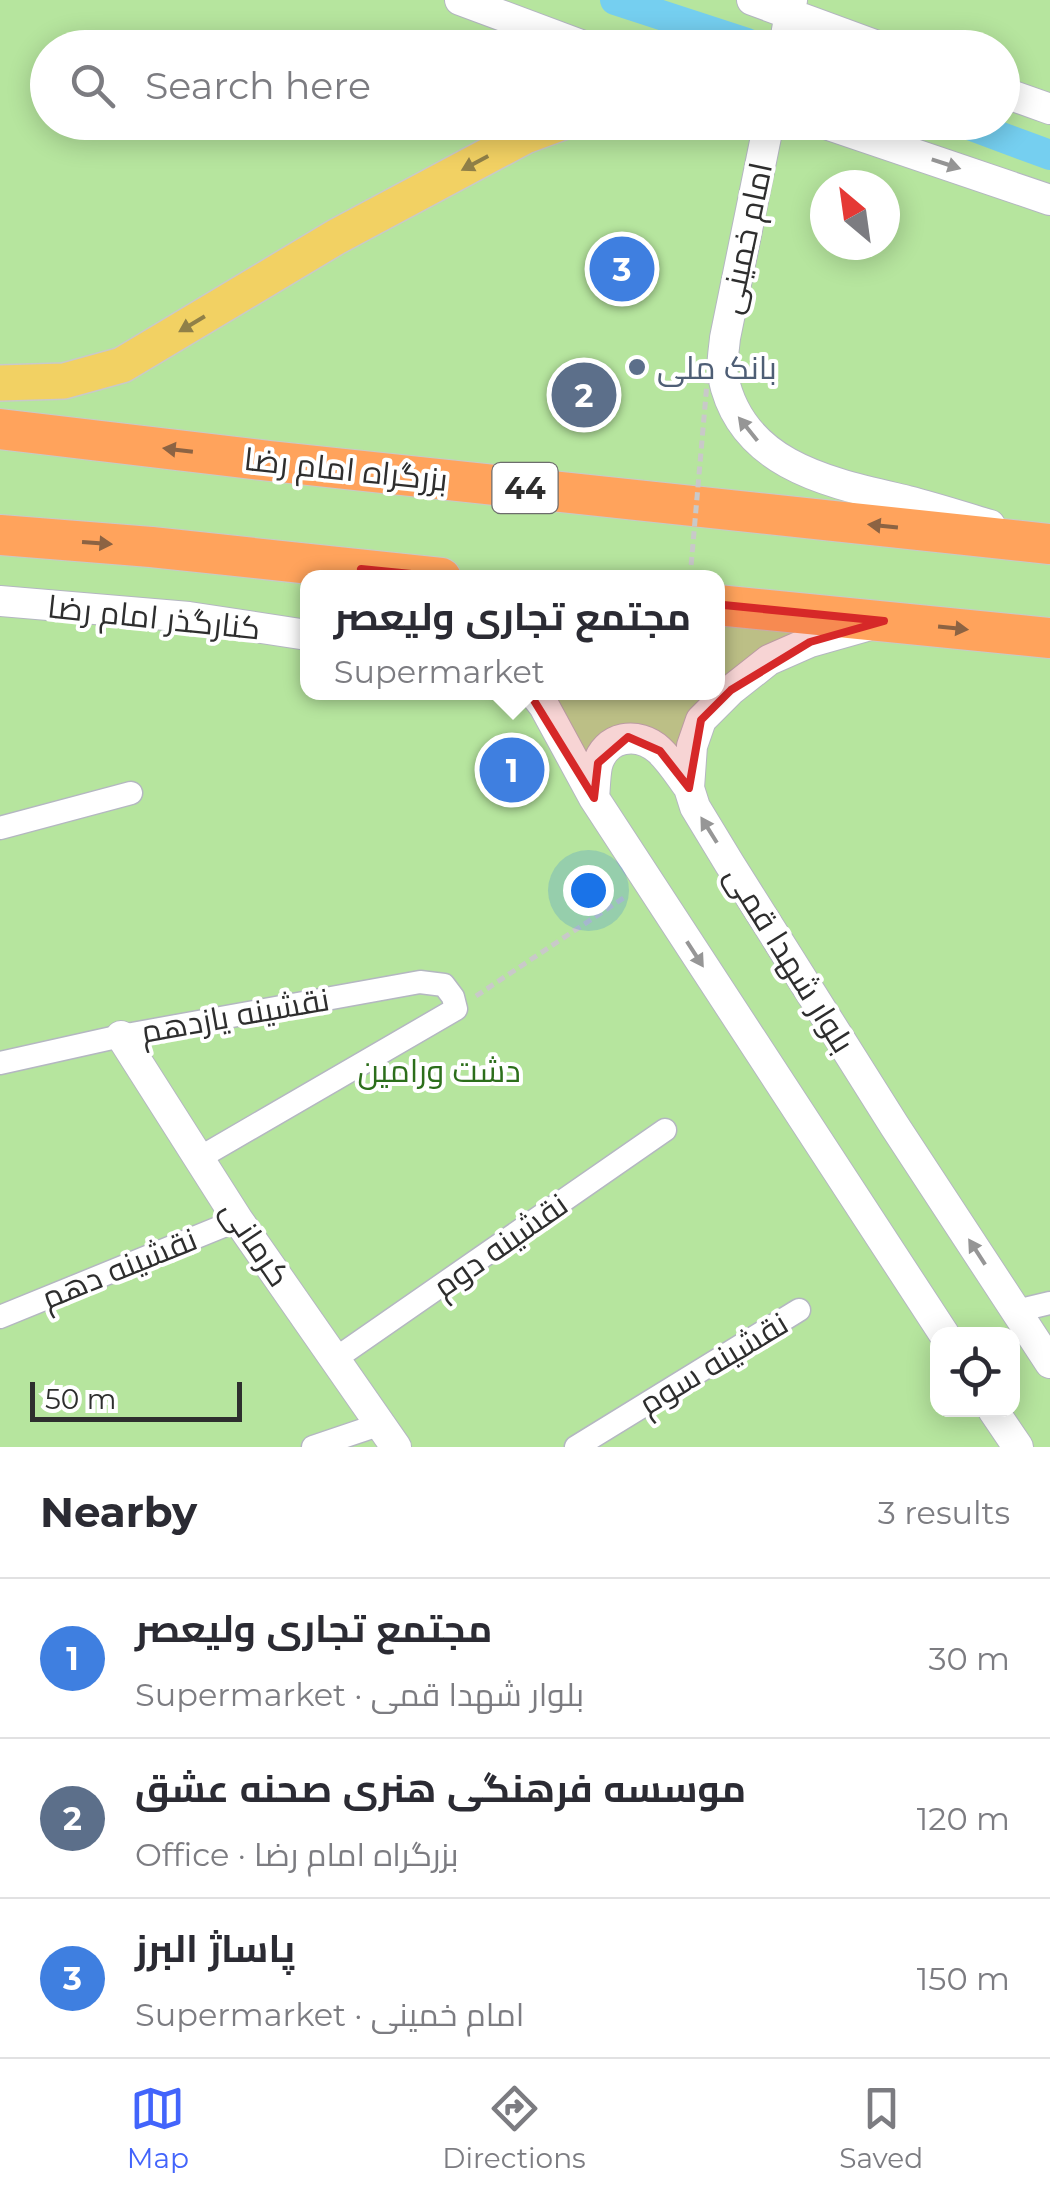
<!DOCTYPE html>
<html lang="en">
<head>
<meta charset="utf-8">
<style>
  :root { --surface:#fff; --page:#f2f2f3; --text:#2b2b33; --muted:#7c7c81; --line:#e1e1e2; --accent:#4264fb }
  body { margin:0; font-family:Montserrat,Cairo,sans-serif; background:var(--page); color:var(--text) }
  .controls { position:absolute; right:30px; bottom:30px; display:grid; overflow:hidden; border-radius:20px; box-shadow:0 5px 25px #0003 }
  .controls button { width:90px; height:90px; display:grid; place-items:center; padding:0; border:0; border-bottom:2px solid var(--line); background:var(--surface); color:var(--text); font:50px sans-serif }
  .compass { position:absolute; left:810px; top:170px; width:90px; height:90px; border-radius:50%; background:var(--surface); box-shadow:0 5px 25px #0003; rotate:331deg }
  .scale { position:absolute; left:30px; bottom:25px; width:212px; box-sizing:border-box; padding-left:10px; border:5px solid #2e2e2e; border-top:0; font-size:28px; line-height:35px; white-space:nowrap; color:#2e2e2e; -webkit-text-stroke:8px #fff; paint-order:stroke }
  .you { position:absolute; left:588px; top:890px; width:35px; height:35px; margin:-25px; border:8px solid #fff; border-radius:50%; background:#1a73e8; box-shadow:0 0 0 15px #1a73e833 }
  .badge { display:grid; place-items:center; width:65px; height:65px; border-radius:50%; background:var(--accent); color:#fff; font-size:32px; font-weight:700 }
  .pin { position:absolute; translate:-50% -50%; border:5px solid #fff; box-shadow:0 2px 10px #0006 }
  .popup { position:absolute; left:300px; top:570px; width:425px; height:130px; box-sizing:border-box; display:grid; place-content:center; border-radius:20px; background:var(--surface); filter:drop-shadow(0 2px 8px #0005); font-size:32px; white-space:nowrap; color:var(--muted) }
  .popup b { font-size:38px; color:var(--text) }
  .popup::after { content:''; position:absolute; left:50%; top:100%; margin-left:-20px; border:20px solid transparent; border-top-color:var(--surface) }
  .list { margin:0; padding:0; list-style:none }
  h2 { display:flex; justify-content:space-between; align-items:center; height:130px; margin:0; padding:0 40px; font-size:42px }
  h2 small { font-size:32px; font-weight:400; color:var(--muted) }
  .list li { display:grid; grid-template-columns:65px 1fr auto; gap:30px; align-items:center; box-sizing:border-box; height:160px; padding:0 40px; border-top:2px solid var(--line) }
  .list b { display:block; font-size:38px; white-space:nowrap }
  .list p { margin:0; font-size:32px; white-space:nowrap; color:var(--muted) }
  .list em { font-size:32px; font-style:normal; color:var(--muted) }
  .icon { flex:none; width:55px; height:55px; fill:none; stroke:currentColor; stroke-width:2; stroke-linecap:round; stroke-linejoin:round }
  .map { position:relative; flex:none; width:1050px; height:1447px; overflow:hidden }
  .search { position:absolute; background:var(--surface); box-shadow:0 5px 25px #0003; left:30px; right:30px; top:30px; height:110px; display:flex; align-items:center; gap:25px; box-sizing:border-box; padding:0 35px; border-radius:55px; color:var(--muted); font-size:38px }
  .sheet { height:610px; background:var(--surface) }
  nav { display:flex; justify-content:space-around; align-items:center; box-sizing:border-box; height:140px; border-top:2px solid var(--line); background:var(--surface); font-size:28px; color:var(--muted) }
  nav a { display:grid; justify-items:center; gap:5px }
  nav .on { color:var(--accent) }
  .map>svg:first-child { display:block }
  .green { fill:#b6e59e; fill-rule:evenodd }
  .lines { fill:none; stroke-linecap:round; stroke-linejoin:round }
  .canal { stroke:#75cff0; stroke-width:30 }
  .street-casing { stroke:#b4b7c1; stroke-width:25 }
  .secondary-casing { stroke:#b4b7c1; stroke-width:32 }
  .primary-casing { stroke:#c9c9c9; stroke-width:38 }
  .highway-casing { stroke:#c9c9c9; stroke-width:42 }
  .path { stroke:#c9c9c9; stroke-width:5; stroke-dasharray:8 5; stroke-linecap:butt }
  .street { stroke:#fff; stroke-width:22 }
  .secondary { stroke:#fff; stroke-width:30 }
  .primary { stroke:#f2d163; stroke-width:35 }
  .highway { stroke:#ffa35c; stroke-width:40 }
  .path-bridge { stroke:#c9c9c9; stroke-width:5; stroke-dasharray:8 5; stroke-linecap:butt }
  .oneway { fill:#908048 }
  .oneway2 { fill:#969696 }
  .oneway3 { fill:#8c6343 }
  .marked { fill:#d62828; fill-opacity:0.2; stroke:#d62828; stroke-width:8; stroke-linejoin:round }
  .service-dot { fill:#5c6f8a; stroke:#fff; stroke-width:4 }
  .labels { text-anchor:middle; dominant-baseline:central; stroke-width:8; stroke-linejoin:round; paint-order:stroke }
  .shield { fill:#fff; stroke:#6d6d6d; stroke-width:2.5 }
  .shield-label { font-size:30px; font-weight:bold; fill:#2e2e2e }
  .street-label { font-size:32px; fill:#2e2e2e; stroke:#fff }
  .service-label { font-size:32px; fill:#4e5e75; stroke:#fff; text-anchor:start }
  .park-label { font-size:32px; fill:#2c6e1b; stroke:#fff }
</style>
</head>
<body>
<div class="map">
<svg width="1050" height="1447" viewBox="0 0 1050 1447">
  <rect width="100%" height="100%" fill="#efe9e1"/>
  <path class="green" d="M0,0H1050V1447H0ZM48,48H1002V122H48ZM825,185H885V245H825ZM307,578H717V692H307ZM938,1334H1012V1410H938Z"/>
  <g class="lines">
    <path class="canal" d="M615,0L747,43
      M961,122L1050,155"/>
    <g class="street-casing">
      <path id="street" d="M0,828L131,793
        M0,1063L121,1036L420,982L444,985L453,997L456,1009L201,1157
        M1016,1311L1050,1303
        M0,1317L238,1220
        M335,1359L665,1130
        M313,1447L381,1424
        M576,1447L799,1310"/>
    </g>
    <g class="secondary-casing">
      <path id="secondary" d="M460,0L589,48
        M752,0L883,48
        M784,48L792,0
        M1002,92L1050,109
        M769,122L725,338C724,350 721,364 723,376C741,467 832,483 908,501C936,508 963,517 990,525
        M820,122L1050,200
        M0,601L189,617L307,635
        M870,625L810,642L769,660L731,690L701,720L692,746L689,788L695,807L729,863L894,1125L1050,1363
        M533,692L544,706L594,798L944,1334
        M594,798C595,788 595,776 597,766C605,735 638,731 659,750C671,761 680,776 689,788
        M121,1036L238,1220L396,1447
        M993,1410L1018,1447"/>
    </g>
    <g class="primary-casing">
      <path id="primary" d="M0,383L64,381L122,365L336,237L525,136L563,122"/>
    </g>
    <g class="highway-casing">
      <path id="highway" d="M0,429L270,461L1050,544
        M0,535L151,547L441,578
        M717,605L1050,638"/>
    </g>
    <path class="path" d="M476,996L625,897"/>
    <use href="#street" class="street"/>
    <use href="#secondary" class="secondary"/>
    <use href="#primary" class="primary"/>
    <use href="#highway" class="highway"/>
    <path class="path-bridge" d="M690,578L707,383"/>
  </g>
  <defs><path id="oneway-solid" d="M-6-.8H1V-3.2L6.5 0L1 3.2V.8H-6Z" transform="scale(2.5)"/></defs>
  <g class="oneway">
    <use href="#oneway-solid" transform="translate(475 163) rotate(152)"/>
    <use href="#oneway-solid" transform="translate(192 324) rotate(149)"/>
  </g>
  <g class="oneway2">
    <use href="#oneway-solid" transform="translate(946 164) rotate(18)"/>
    <use href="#oneway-solid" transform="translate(748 429) rotate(-129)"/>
    <use href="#oneway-solid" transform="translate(709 830) rotate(-122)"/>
    <use href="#oneway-solid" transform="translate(695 954) rotate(57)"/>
    <use href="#oneway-solid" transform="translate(977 1252) rotate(-123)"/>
  </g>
  <g class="oneway3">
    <use href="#oneway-solid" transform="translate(178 450) rotate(-173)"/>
    <use href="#oneway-solid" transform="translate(883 526) rotate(-174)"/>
    <use href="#oneway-solid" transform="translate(97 543) rotate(4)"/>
    <use href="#oneway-solid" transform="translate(953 628) rotate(6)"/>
  </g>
  <path class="marked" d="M361,569L884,621L810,642L731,690L701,720L689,788L660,751L628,737L598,763L594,798L514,668L467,629Z"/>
  <circle class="service-dot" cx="637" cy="367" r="10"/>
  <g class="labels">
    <rect class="shield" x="492.5" y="463" width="65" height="50" rx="8"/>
    <g class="shield-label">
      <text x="525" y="488">44</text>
    </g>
    <g class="street-label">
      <text transform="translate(745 238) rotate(-78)">امام خمینی</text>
      <text transform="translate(346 469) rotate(6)">بزرگراه امام رضا</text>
      <text transform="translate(154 617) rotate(6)">کنارگذر امام رضا</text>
      <text transform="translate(790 959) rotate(58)">بلوار شهدا قمی</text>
      <text transform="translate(235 1015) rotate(-10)">نقشینه یازدهم</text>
      <text transform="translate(256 1243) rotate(56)">کرمانی</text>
      <text transform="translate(500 1245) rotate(-35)">نقشینه دوم</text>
      <text transform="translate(119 1268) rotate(-22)">نقشینه دهم</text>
      <text transform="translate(713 1363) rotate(-31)">نقشینه سوم</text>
    </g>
    <g class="service-label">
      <text x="657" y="367">بانک ملی</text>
    </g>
    <g class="park-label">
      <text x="439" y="1070">دشت ورامین</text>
    </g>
  </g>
</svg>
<div class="controls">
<button><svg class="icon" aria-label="locate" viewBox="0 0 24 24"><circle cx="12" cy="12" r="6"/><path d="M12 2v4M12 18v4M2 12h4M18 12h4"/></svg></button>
</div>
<svg class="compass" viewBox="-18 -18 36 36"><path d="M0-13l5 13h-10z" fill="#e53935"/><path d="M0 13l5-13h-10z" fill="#7c7c81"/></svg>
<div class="scale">50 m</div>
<div class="you"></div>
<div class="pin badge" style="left:512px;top:770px;background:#3f7fe0">1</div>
<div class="popup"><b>مجتمع تجاری ولیعصر</b>Supermarket</div>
<div class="pin badge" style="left:584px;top:395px;background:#5c6f8a">2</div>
<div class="pin badge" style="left:622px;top:269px;background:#3f7fe0">3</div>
<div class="search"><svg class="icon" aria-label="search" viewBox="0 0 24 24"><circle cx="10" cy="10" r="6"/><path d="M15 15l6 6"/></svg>Search here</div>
</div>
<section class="sheet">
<h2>Nearby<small>3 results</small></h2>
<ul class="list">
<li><span class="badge" style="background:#3f7fe0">1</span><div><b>مجتمع تجاری ولیعصر</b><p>Supermarket · بلوار شهدا قمی</p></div><em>30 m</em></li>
<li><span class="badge" style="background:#5c6f8a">2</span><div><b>موسسه فرهنگی هنری صحنه عشق</b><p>Office · بزرگراه امام رضا</p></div><em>120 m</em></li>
<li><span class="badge" style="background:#3f7fe0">3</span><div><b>پاساژ البرز</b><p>Supermarket · امام خمینی</p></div><em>150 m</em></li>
</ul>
</section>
<nav>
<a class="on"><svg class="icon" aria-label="map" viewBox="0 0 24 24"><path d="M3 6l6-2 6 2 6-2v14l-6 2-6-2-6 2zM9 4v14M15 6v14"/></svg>Map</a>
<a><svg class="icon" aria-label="directions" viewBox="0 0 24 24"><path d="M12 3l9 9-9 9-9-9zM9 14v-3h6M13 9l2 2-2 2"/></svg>Directions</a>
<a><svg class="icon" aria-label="saved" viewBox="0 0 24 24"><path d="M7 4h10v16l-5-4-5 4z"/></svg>Saved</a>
</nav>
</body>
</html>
